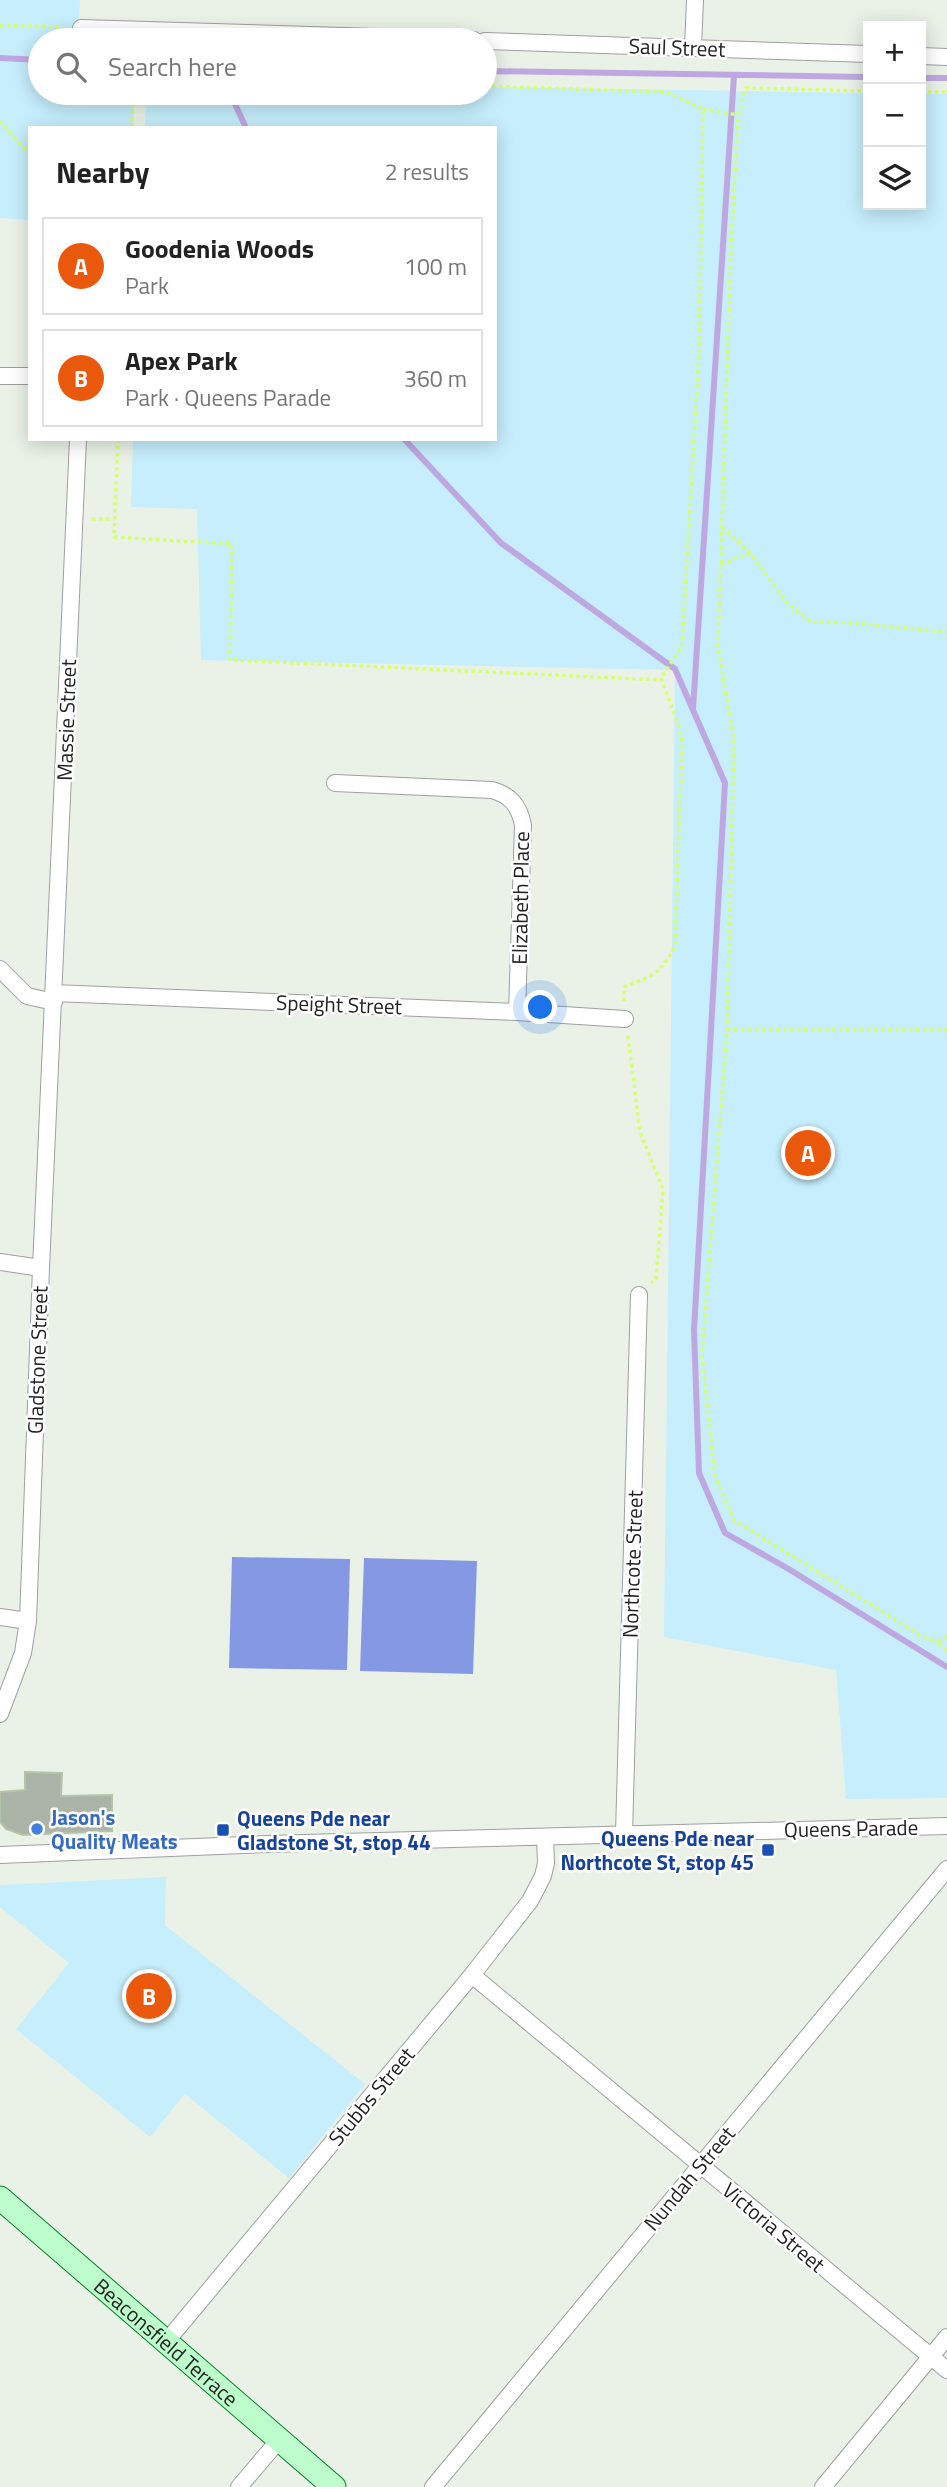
<!DOCTYPE html>
<html lang="en">
<head>
<meta charset="utf-8">
<style>
  :root { --surface:#fff; --page:#f2f2f2; --text:#222; --muted:#767676; --line:#e0e0e0; --accent:#ea580c }
  body { margin:0; font-family:"Titillium Web",sans-serif; background:var(--page); color:var(--text) }
  .controls { position:absolute; right:21px; top:21px; display:grid; overflow:hidden; border-radius:0px; box-shadow:0 4px 18px #0003 }
  .controls button { width:63px; height:63px; display:grid; place-items:center; padding:0; border:0; border-bottom:2px solid var(--line); background:var(--surface); color:var(--text); font:35px sans-serif }
  .you { position:absolute; left:541px; top:1008px; width:24px; height:24px; margin:-18px; border:5px solid #fff; border-radius:50%; background:#1a73e8; box-shadow:0 0 0 10px #1a73e833 }
  .badge { display:grid; place-items:center; width:46px; height:46px; border-radius:50%; background:var(--accent); color:#fff; font-size:23px; font-weight:700 }
  .pin { position:absolute; translate:-50% -50%; border:4px solid #fff; box-shadow:0 2px 7px #0006 }
  .list { margin:0; padding:0; list-style:none }
  h2 { display:flex; justify-content:space-between; align-items:center; height:91px; margin:0; padding:0 28px; font-size:30px }
  h2 small { font-size:23px; font-weight:400; color:var(--muted) }
  .list li { display:grid; grid-template-columns:46px 1fr auto; gap:21px; align-items:center; box-sizing:border-box; height:98px; margin:0 14px 14px; padding:0 14px; border:2px solid var(--line); border-radius:0px }
  .list b { display:block; font-size:26px; white-space:nowrap }
  .list p { margin:0; font-size:23px; white-space:nowrap; color:var(--muted) }
  .list em { font-size:23px; font-style:normal; color:var(--muted) }
  .icon { flex:none; width:38px; height:38px; fill:none; stroke:currentColor; stroke-width:2; stroke-linecap:round; stroke-linejoin:round }
  .map { position:relative; flex:none; width:947px; height:2487px; overflow:hidden }
  .search { position:absolute; background:var(--surface); box-shadow:0 4px 18px #0003; left:28px; top:28px; width:469px; height:77px; display:flex; align-items:center; gap:18px; box-sizing:border-box; padding:0 24px; border-radius:38px; color:var(--muted); font-size:26px }
  .panel { position:absolute; background:var(--surface); box-shadow:0 4px 18px #0003; left:28px; top:126px; width:469px; height:315px; border-radius:0px }
  .map>svg:first-child { display:block }
  .park { fill:#c6eefc }
  .pitch { fill:#8598e3 }
  .lines { fill:none; stroke-linecap:round; stroke-linejoin:round }
  .stream { stroke:#bfa8e1; stroke-width:6 }
  .building { fill:#acb4a7; stroke:#b4c5aa; stroke-width:2 }
  .minor-casing { stroke:#9f9f9f; stroke-width:18 }
  .secondary-casing { stroke:#018126; stroke-width:25 }
  .path { stroke:#d5ff6d; stroke-width:3.5; stroke-dasharray:3.5 3.5; stroke-linecap:butt }
  .minor { stroke:#fff; stroke-width:16 }
  .secondary { stroke:#bdfccb; stroke-width:23 }
  .shop-dot { fill:#3f7fe0; stroke:#fff; stroke-width:2.5 }
  .transit-dot { fill:#1a4fb4; stroke:#fff; stroke-width:2.5 }
  .labels { text-anchor:middle; dominant-baseline:central; stroke-width:5; stroke-linejoin:round; paint-order:stroke }
  .street-label { font-size:21px; fill:#222; stroke:#fff }
  .shop-label { font-size:21px; font-weight:bold; fill:#366cbe; stroke:#fff; text-anchor:start }
  .transit-label { font-size:21px; font-weight:bold; fill:#164399; stroke:#fff; text-anchor:start }
</style>
</head>
<body>
<div class="map">
<svg width="947" height="2487" viewBox="0 0 947 2487">
  <rect width="100%" height="100%" fill="#eaf2e8"/>
  <path class="park" d="M0,0H80L78,40H40V93H135L133,128H30V220L0,218Z
    M485,87L868,93V205H921V94H947V1798L846,1799L836,1670L664,1637L675,670L201,660L197,509L131,507L133,439H495V128H145L146,93H485Z
    M166,1877L165,1925L365,2084L289,2178L185,2094L150,2137L16,2029L69,1963L0,1907V1885Z"/>
  <path class="pitch" d="M232,1557L350,1559L347,1670L229,1668Z
    M364,1558L477,1561L473,1674L360,1671Z"/>
  <g class="lines">
    <path class="stream" d="M0,58L40,60
      M485,71L868,77
      M921,78H947
      M230,93L246,128
      M404,439L501,543L675,669L725,783L694,1330L699,1473L725,1533L787,1568L947,1667
      M693,709L734,75"/>
  </g>
  <path class="building" d="M25,1772L62,1773L61,1796L112,1795V1831L23,1835L6,1829L0,1822V1792L25,1790Z"/>
  <g class="lines">
    <g class="minor-casing">
      <path id="minor" d="M81,28L474,40
        M485,41L868,54
        M693,47L695,0
        M921,56L947,57
        M0,376H30
        M335,783L492,790C510,795 519,805 523,825L517,1012
        M0,969L27,996L54,1002
        M54,993L517,1012L625,1019
        M0,1262L41,1268
        M0,1617L28,1621
        M0,1714L23,1653L28,1621L41,1268L78,439
        M624,1834L639,1295
        M0,1855L267,1844L947,1826
        M472,1975L947,2370
        M166,2342L472,1975L530,1901L543,1876L546,1863L545,1837
        M239,2487L279,2440
        M433,2487L947,1869
        M823,2487L947,2337"/>
    </g>
    <g class="secondary-casing">
      <g id="secondary">
        <path id="s1" d="M0,2198L334,2487"/>
      </g>
    </g>
    <path class="path" d="M0,25L64,27
      M485,86L666,92L703,109L699,353L682,646L661,678L680,729L682,744L675,946C660,975 653,975 624,987V1001
      M868,91L746,88L738,115L731,249L718,646L734,741L727,1030L702,1356L715,1476L734,1520L921,1636L937,1642
      M921,92H947
      M703,109L738,115
      M0,121L30,155
      M132,128L133,93
      M118,439L114,537L232,544L230,660L661,680
      M92,519H115
      M722,527L750,553L788,604L811,622L854,623L947,632
      M721,564L750,553
      M727,1030H947
      M628,1036L640,1132L663,1189L656,1279L651,1283
      M947,1636L937,1642L947,1651"/>
    <use href="#minor" class="minor"/>
    <use href="#secondary" class="secondary"/>
  </g>
  <circle class="shop-dot" cx="37" cy="1829" r="7"/>
  <g class="transit-dot">
    <rect x="216" y="1823" width="14" height="14" rx="3.5"/>
    <rect x="761" y="1843" width="14" height="14" rx="3.5"/>
  </g>
  <g class="labels">
    <g class="street-label">
      <text transform="translate(677 47) rotate(2)">Saul Street</text>
      <text transform="translate(66 720) rotate(-88)">Massie Street</text>
      <text transform="translate(520 898) rotate(-89)">Elizabeth Place</text>
      <text transform="translate(339 1004) rotate(2)">Speight Street</text>
      <text transform="translate(37 1360) rotate(-88)">Gladstone Street</text>
      <text transform="translate(632 1564) rotate(-88)">Northcote Street</text>
      <text transform="translate(851 1828) rotate(-1)">Queens Parade</text>
      <text transform="translate(371 2096) rotate(-50)">Stubbs Street</text>
      <text transform="translate(689 2178) rotate(-50)">Nundah Street</text>
      <text transform="translate(774 2227) rotate(40)">Victoria Street</text>
      <text stroke="none"><textPath href="#s1" startOffset="220">Beaconsfield Terrace</textPath></text>
    </g>
    <g class="shop-label">
      <text x="51" y="1817">Jason's<tspan x="51" dy="24">Quality Meats</tspan></text>
    </g>
    <g class="transit-label">
      <text x="237" y="1818">Queens Pde near<tspan x="237" dy="24">Gladstone St, stop 44</tspan></text>
      <text x="754" y="1838" text-anchor="end">Queens Pde near<tspan x="754" dy="24">Northcote St, stop 45</tspan></text>
    </g>
  </g>
</svg>
<div class="controls">
<button>+</button>
<button>−</button>
<button><svg class="icon" aria-label="layers" viewBox="0 0 24 24"><path d="M12 4l9 5-9 5-9-5zM3 14l9 5 9-5"/></svg></button>
</div>
<div class="you"></div>
<div class="pin badge" style="left:808px;top:1153px">A</div>
<div class="pin badge" style="left:149px;top:1996px">B</div>
<div class="search"><svg class="icon" aria-label="search" viewBox="0 0 24 24"><circle cx="10" cy="10" r="6"/><path d="M15 15l6 6"/></svg>Search here</div>
<section class="panel">
<h2>Nearby<small>2 results</small></h2>
<ul class="list">
<li><span class="badge">A</span><div><b>Goodenia Woods</b><p>Park</p></div><em>100 m</em></li>
<li><span class="badge">B</span><div><b>Apex Park</b><p>Park · Queens Parade</p></div><em>360 m</em></li>
</ul>
</section>
</div>
</body>
</html>
